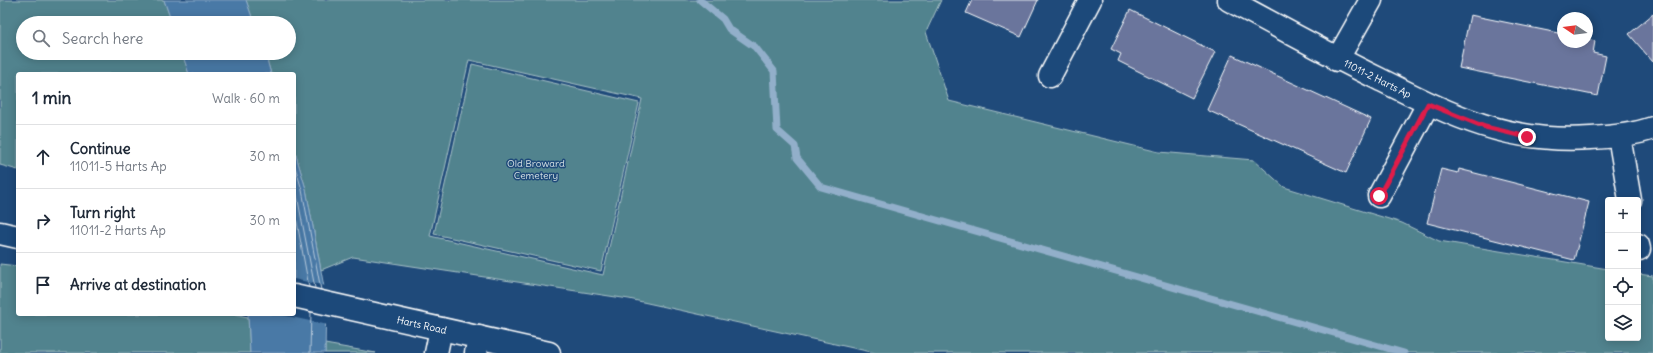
<!DOCTYPE html>
<html lang="en">
<head>
<meta charset="utf-8">
<style>
  :root { --surface:#fff; --page:#f2f2f3; --text:#1f2937; --muted:#747a83; --line:#e0e1e3 }
  body { margin:0; font-family:Delius,sans-serif; background:var(--page); color:var(--text) }
  .controls { position:absolute; right:12px; bottom:12px; display:grid; overflow:hidden; border-radius:4px; box-shadow:0 2px 10px #0003 }
  .controls button { width:36px; height:36px; display:grid; place-items:center; padding:0; border:0; border-bottom:1px solid var(--line); background:var(--surface); color:var(--text); font:20px sans-serif }
  .compass { position:absolute; left:1557px; top:12px; width:36px; height:36px; border-radius:50%; background:var(--surface); box-shadow:0 2px 10px #0003; rotate:283deg }
  .stop { position:absolute; width:12px; height:12px; margin:-9px; border:3px solid #e11d48; border-radius:50%; background:#fff }
  .stop.end { background:#e11d48; border-color:#fff; box-shadow:0 1px 4px #0008 }
  .list { margin:0; padding:0; list-style:none }
  h2 { display:flex; justify-content:space-between; align-items:center; height:52px; margin:0; padding:0 16px; font-size:17px }
  h2 small { font-size:13px; font-weight:400; color:var(--muted) }
  .list li { display:grid; grid-template-columns:26px 1fr auto; gap:12px; align-items:center; box-sizing:border-box; height:64px; padding:0 16px; border-top:1px solid var(--line) }
  .list b { display:block; font-size:15px; white-space:nowrap }
  .list p { margin:0; font-size:13px; white-space:nowrap; color:var(--muted) }
  .list em { font-size:13px; font-style:normal; color:var(--muted) }
  .icon { flex:none; width:22px; height:22px; fill:none; stroke:currentColor; stroke-width:2; stroke-linecap:round; stroke-linejoin:round }
  .map { position:relative; flex:none; width:1653px; height:353px; overflow:hidden }
  .search { position:absolute; background:var(--surface); box-shadow:0 2px 10px #0003; left:16px; top:16px; width:280px; height:44px; display:flex; align-items:center; gap:10px; box-sizing:border-box; padding:0 14px; border-radius:22px; color:var(--muted); font-size:15px }
  .panel { position:absolute; background:var(--surface); box-shadow:0 2px 10px #0003; left:16px; top:72px; width:280px; height:244px; border-radius:4px }
  .map>svg:first-child { display:block }
  .green { fill:#51838e; stroke:#a8c1c6; fill-rule:evenodd }
  .water { fill:#4979a6; stroke:#92afca }
  .pier { fill:#1f4a7a }
  .lines { fill:none; stroke-linecap:round; stroke-linejoin:round }
  .shore { stroke:#b6c9db; stroke-width:1 }
  .stream { stroke:#92afca; stroke-width:7 }
  .building { fill:#6b749c; stroke:#fff }
  .minor-casing { stroke:#fff; stroke-width:25 }
  .tertiary-casing { stroke:#fff; stroke-width:25 }
  .minor { stroke:#1f4a7a; stroke-width:22 }
  .tertiary { stroke:#1f4a7a; stroke-width:22 }
  .route { stroke:#e11d48; stroke-width:5 }
  .labels { text-anchor:middle; dominant-baseline:central; stroke-width:3; stroke-linejoin:round; paint-order:stroke }
  .street-label { font-size:10px; fill:#fff; stroke:#1f4a7a }
  .park-label { font-size:10px; fill:#d4e0e3; stroke:#1f4a7a }
</style>
</head>
<body>
<div class="map">
<svg width="1653" height="353" viewBox="0 0 1653 353">
  <rect width="100%" height="100%" fill="#1f4a7a"/>
  <filter id="ink" filterUnits="userSpaceOnUse"><feTurbulence type="fractalNoise" baseFrequency=".025" numOctaves="2"/><feDisplacementMap in="SourceGraphic" scale="8" xChannelSelector="R" yChannelSelector="G"/><feConvolveMatrix kernelMatrix="1 2 1 2 8 2 1 2 1" color-interpolation-filters="sRGB"/></filter>
  <g filter="url(#ink)">
    <path class="green" d="M0,0H164L172,23H23V53H182L189,74H18V170L0,165Z
      M246,0H941L926,32L949,101L1159,152L1254,160L1284,187L1402,223L1439,241L1608,269V338H1638V274L1653,276V353H876L629,299L353,257L321,270L306,189L294,149V74H271L265,53H289V23H254ZM469,60L642,99L603,275L430,236Z
      M472,64L639,103L601,271L434,234Z
      M0,264L18,266V314H234L248,317L250,353H0Z
      M325,344L376,353H325Z"/>
    <path class="water" d="M164,0H246L254,23H172Z
      M182,53H265L271,74H189Z
      M294,149L306,189L326,298L325,353H250L248,314H294Z"/>
    <path class="pier" d="M294,279L326,286L328,297V325L278,314H294Z"/>
    <g class="lines">
      <path class="shore" d="M294,163L302,190L321,290
        M294,180L315,288
        M294,206L309,287
        M310,353L311,312"/>
      <path class="stream" d="M700,0L723,19L729,29L755,47L774,71L777,130L795,146L797,158L821,187L1404,353"/>
    </g>
    <path class="building" d="M972,0H1038L1021,37L966,13Z
      M1130,10L1215,52L1192,98L1118,61L1121,54L1111,49Z
      M1653,14V62L1629,34Z
      M1470,15L1563,34V42H1587V39L1595,41L1593,53L1606,56L1598,96L1459,68Z
      M1232,55L1371,119L1346,173L1207,110Z
      M1441,169L1458,173L1459,169L1589,202L1574,260L1427,223Z"/>
    <g class="lines">
      <g class="minor-casing">
        <g id="minor">
          <path id="s1" d="M1229,0C1279,27 1328,54 1379,79C1451,115 1507,144 1591,138C1612,137 1633,135 1653,128"/>
          <path d="M1337,60L1371,0"/>
          <path d="M1050,76L1090,0"/>
          <path d="M1619,136L1630,200"/>
          <path d="M1379,196L1428,104"/>
          <path d="M1638,245L1639,249"/>
          <path d="M436,353L441,329"/>
          <path d="M476,353L479,337"/>
        </g>
      </g>
      <g class="tertiary-casing">
        <g id="tertiary">
          <path d="M0,233L18,237"/>
          <path id="s2" d="M294,296L549,353"/>
        </g>
      </g>
      <use href="#minor" class="minor"/>
      <use href="#tertiary" class="tertiary"/>
    </g>
  </g>
  <g class="lines" filter="url(#ink)">
    <path class="route" d="M1379,196L1428,104L1485,127L1527,137"/>
  </g>
  <g class="labels">
    <g class="street-label">
      <text stroke="none"><textPath href="#s1" startOffset="168">11011-2 Harts Ap</textPath></text>
      <text stroke="none"><textPath href="#s2" startOffset="131">Harts Road</textPath></text>
    </g>
    <g class="park-label">
      <text x="536" y="163">Old Broward<tspan x="536" dy="12">Cemetery</tspan></text>
    </g>
  </g>
</svg>
<div class="controls">
<button>+</button>
<button>−</button>
<button><svg class="icon" aria-label="locate" viewBox="0 0 24 24"><circle cx="12" cy="12" r="6"/><path d="M12 2v4M12 18v4M2 12h4M18 12h4"/></svg></button>
<button><svg class="icon" aria-label="layers" viewBox="0 0 24 24"><path d="M12 4l9 5-9 5-9-5zM3 14l9 5 9-5"/></svg></button>
</div>
<svg class="compass" viewBox="-18 -18 36 36"><path d="M0-13l5 13h-10z" fill="#e53935"/><path d="M0 13l5-13h-10z" fill="#747a83"/></svg>
<div class="stop" style="left:1379px;top:196px"></div>
<div class="stop end" style="left:1527px;top:137px"></div>
<div class="search"><svg class="icon" aria-label="search" viewBox="0 0 24 24"><circle cx="10" cy="10" r="6"/><path d="M15 15l6 6"/></svg>Search here</div>
<section class="panel">
<h2>1 min<small>Walk · 60 m</small></h2>
<ul class="list">
<li><svg class="icon" aria-label="ahead" viewBox="0 0 24 24"><path d="M12 20V5M6 11l6-6 6 6"/></svg><div><b>Continue</b><p>11011-5 Harts Ap</p></div><em>30 m</em></li>
<li><svg class="icon" aria-label="right" viewBox="0 0 24 24"><path d="M7 20v-9h11M14 6l5 5-5 5"/></svg><div><b>Turn right</b><p>11011-2 Harts Ap</p></div><em>30 m</em></li>
<li><svg class="icon" aria-label="arrive" viewBox="0 0 24 24"><path d="M6 21V4h12l-3 4 3 4H6"/></svg><div><b>Arrive at destination</b></div></li>
</ul>
</section>
</div>
</body>
</html>
